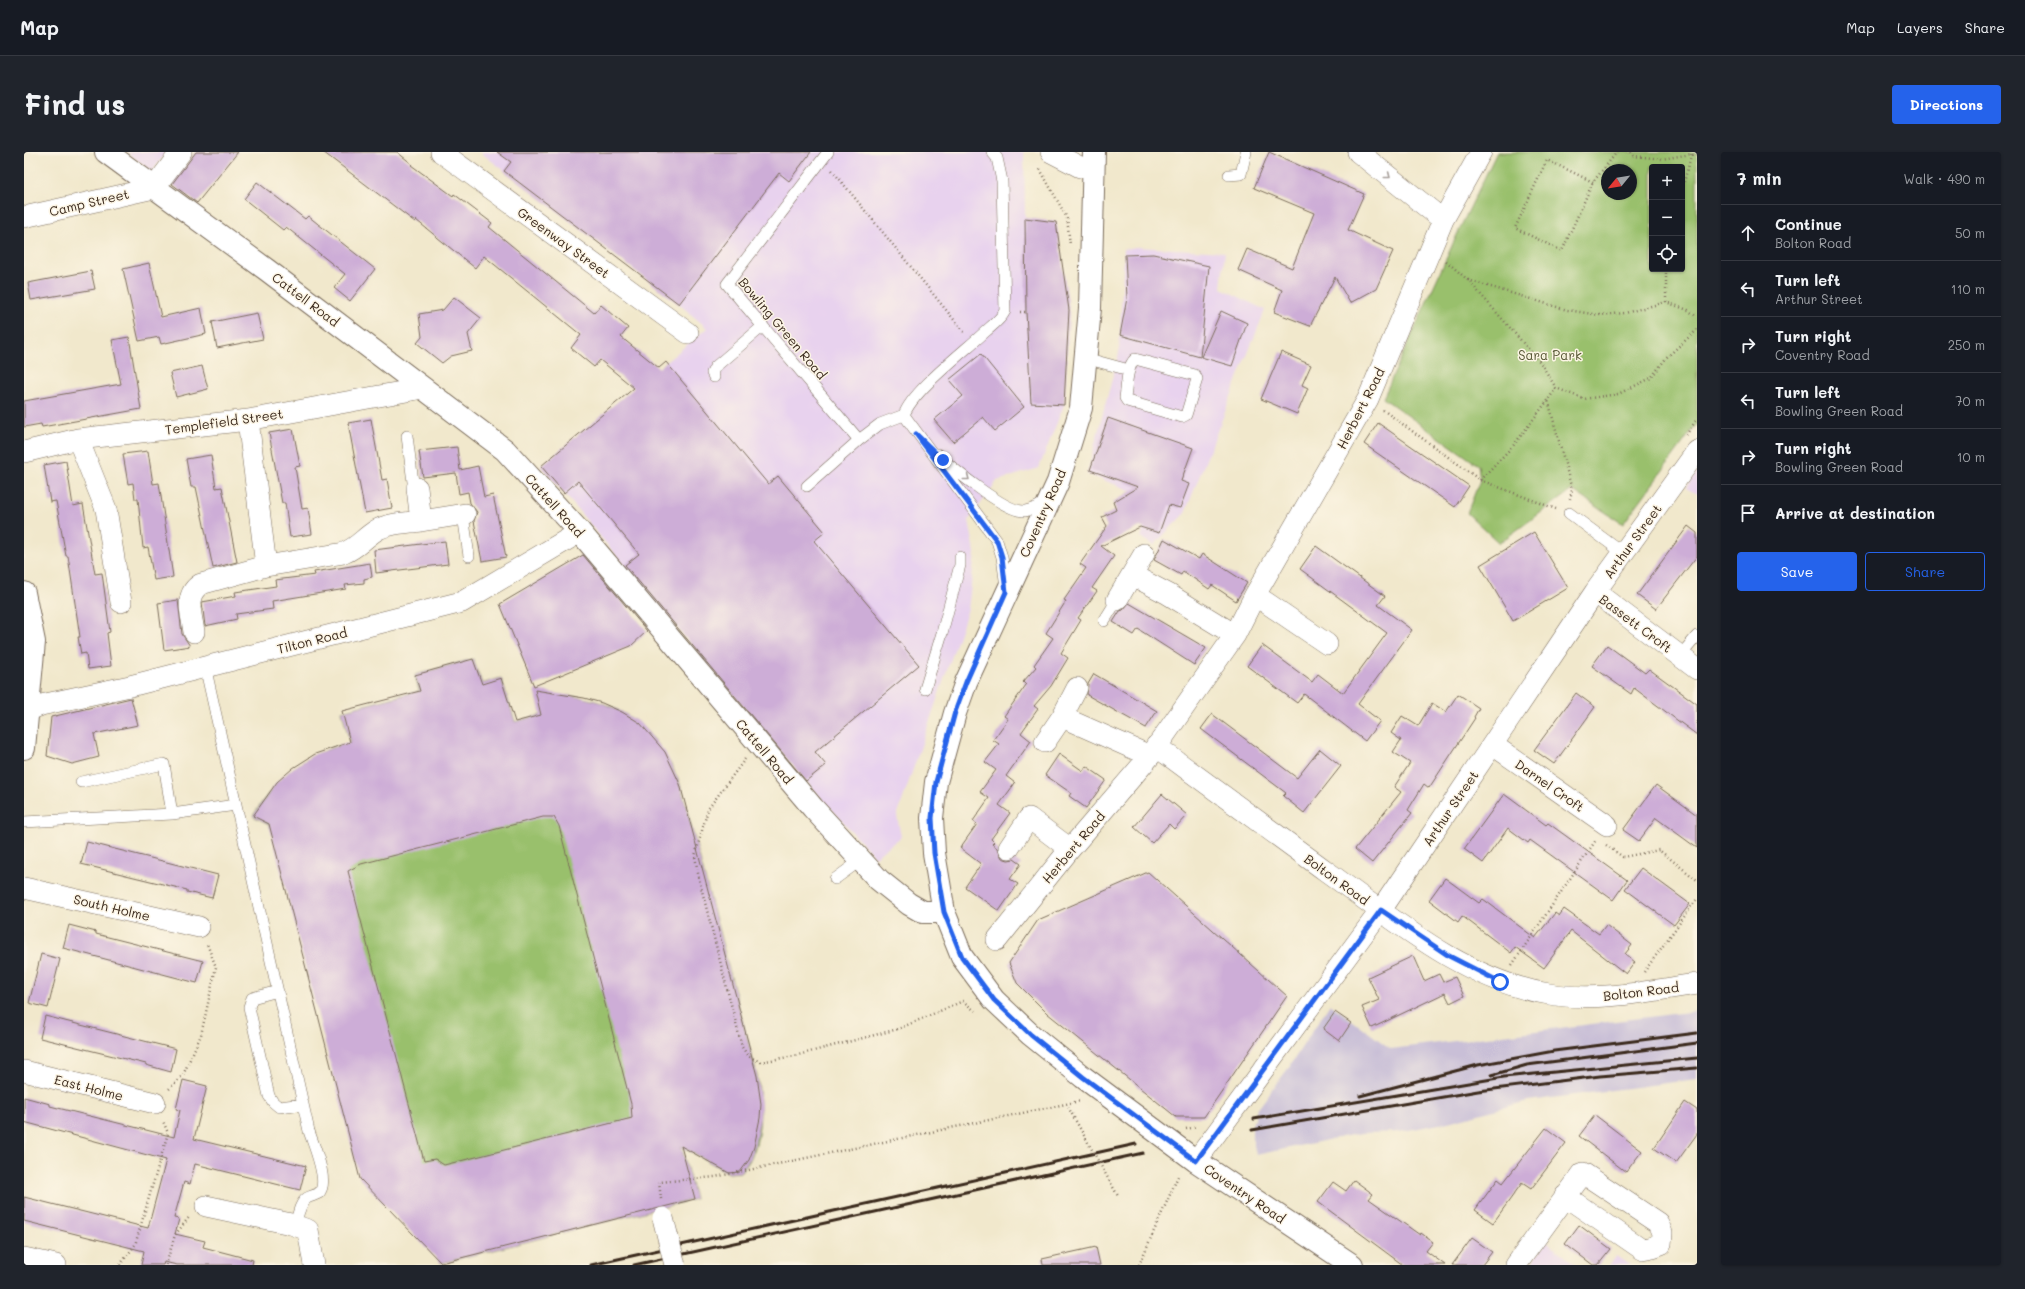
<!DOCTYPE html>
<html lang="en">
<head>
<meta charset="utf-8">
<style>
  :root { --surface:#171b24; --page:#20242c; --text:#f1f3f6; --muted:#9ea1a6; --line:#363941; --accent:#2563eb }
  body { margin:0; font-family:Mali,sans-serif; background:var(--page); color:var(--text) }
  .controls { position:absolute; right:12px; top:12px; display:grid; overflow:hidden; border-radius:4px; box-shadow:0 1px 3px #0004 }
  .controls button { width:36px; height:36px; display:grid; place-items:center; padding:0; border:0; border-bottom:1px solid var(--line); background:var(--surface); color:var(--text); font:20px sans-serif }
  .compass { position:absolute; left:1577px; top:12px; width:36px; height:36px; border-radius:50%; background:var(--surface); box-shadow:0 1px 3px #0004; rotate:240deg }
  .stop { position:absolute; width:12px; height:12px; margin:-9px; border:3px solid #2563eb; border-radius:50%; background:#fff }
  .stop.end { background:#2563eb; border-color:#fff; box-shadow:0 1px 4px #0008 }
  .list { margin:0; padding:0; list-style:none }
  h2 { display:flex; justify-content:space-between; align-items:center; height:52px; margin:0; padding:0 16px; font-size:17px }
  h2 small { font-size:13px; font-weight:400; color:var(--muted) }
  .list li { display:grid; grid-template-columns:26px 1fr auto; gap:12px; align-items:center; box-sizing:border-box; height:56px; padding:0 16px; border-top:1px solid var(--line) }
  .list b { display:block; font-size:15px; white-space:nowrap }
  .list p { margin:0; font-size:13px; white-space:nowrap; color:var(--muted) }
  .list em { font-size:13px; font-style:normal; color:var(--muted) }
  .actions { display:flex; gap:8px; padding:12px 16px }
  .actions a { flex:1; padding:9px 0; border:1px solid var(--accent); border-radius:4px; text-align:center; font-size:14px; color:var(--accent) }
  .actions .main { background:var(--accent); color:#fff }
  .icon { flex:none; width:22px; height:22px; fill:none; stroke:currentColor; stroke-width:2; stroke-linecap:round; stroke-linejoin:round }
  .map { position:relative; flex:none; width:1673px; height:1113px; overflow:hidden; border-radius:4px }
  header { display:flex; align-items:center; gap:24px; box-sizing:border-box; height:56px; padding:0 20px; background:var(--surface); border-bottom:1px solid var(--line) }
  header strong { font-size:19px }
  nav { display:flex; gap:22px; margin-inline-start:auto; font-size:14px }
  .intro { display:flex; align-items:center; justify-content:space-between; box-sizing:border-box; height:96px; padding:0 24px }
  h1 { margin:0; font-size:28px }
  .button { padding:10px 18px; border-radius:4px; background:var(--accent); color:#fff; font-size:14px; font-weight:700 }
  main { display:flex; gap:24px; padding:0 24px }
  aside { flex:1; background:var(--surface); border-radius:4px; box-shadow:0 1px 3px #0004 }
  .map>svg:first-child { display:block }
  .built { fill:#e8d2ee }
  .industrial { fill:#c9bfd7 }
  .green { fill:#99c06c; stroke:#6a7545; fill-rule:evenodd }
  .building { fill:#cdadd7; fill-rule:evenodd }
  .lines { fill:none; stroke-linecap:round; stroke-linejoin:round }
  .lane-casing { stroke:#7b6c5b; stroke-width:12 }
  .street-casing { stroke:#7b6c5b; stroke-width:22 }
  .secondary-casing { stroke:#7b6c5b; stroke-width:24 }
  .path { stroke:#7b6c5b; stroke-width:2.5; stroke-dasharray:1 3; stroke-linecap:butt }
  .lane { stroke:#fff; stroke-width:11 }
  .street { stroke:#fff; stroke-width:21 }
  .secondary { stroke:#fff; stroke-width:22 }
  .rail { stroke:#3b2a1e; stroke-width:3 }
  .street-bridge-casing { stroke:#7b6c5b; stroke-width:22; stroke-linecap:butt }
  .path-bridge { stroke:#7b6c5b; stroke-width:2.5; stroke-dasharray:1 3; stroke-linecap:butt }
  .street-bridge { stroke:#fff; stroke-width:21 }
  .oneway { stroke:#a79f9a }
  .route { stroke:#2563eb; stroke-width:5 }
  .labels { text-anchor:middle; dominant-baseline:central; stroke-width:3; stroke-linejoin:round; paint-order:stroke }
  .street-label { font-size:13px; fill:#3b2a1e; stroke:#fcf5e5 }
  .park-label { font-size:13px; fill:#575735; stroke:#fcf5e5 }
</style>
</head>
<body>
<header>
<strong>Map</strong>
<nav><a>Map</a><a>Layers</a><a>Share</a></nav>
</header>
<div class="intro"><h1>Find us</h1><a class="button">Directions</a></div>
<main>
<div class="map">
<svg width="1673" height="1113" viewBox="0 0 1673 1113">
  <rect width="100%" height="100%" fill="#fcf5e5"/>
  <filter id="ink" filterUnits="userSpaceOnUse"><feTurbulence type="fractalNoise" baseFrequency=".025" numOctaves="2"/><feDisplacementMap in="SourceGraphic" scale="8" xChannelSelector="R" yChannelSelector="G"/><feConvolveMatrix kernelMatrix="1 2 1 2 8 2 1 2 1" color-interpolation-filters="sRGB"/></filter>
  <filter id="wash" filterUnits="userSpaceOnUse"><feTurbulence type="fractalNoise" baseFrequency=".012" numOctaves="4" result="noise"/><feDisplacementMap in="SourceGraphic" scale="16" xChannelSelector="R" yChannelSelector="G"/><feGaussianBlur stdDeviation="0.9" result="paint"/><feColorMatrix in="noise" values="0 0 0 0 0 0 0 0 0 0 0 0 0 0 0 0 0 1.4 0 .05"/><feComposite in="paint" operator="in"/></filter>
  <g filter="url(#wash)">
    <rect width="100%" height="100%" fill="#f1e8cc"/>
    <path class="built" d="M103,0H142L128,20Z
      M456,0H1000L1001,66L1032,70L1045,158L1040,253L1015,316L973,329L945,368L951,401L944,457L873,664L877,685L851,705L782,629L517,314L683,176L655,152Z
      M1112,95L1201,100L1197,136L1241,158L1161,361L1130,393L1117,386L1128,346L1063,322L1095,201L1100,97Z
      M1673,320V342L1662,336Z
      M1523,1090L1552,1113H1507Z
      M1593,1104L1606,1113H1585Z"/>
    <path class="industrial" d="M1306,852L1367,897L1673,859V927L1504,949L1420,971L1374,980L1337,981L1232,1003L1228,983V973L1233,958L1263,918Z"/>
    <path class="green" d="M1473,0H1673V272L1599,372L1548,338L1475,391L1443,361L1456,328L1454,313L1359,246L1437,74ZM1628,15H1658V117H1628ZM1583,18H1607V42H1583Z
      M449,507L458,532L477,526L491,570L517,563L530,543C593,545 632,574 656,632L733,924C738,951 739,1001 716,1020L705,1021L657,994L671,1047L417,1111L245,672L229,664C253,625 280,602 326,591L318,559L395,539L391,523Z"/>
    <g id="blocks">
      <path class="building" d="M172,0H214L173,51L148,32Z
        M299,0H373L388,12L387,13L429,44L430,42L468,71L465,75L570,161L577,153L604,176L597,185L635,216L642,210L744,332L754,324L801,380L790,389L895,513L791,600L802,613L782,629L601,413L615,402L554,329L540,341L517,314L610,236L576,208L570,215L547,196L557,183L460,104L451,116L392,68L391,70Z
        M473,0H787L765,29L755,21L655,152L480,19L487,10Z
        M1245,0L1340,42L1324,78L1369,99L1352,137L1326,151L1311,125L1286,174L1250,160L1258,138L1214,118L1223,97L1268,116L1290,61L1230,36Z
        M233,30L281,67L284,64L351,117L326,149L310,136L321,122L262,75L259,78L220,47Z
        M1001,66L1032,70L1045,158L1040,253L1007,251L1002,160Z
        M1129,102L1185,114L1176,205L1096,183L1103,146L1101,103Z
        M125,111L137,165L177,156L182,182L137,192L135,185L115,189L99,117Z
        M67,119L71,137L7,148L4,131Z
        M430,145L457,166L444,182L448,199L427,204L418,211L393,191L398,185L395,162L419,158Z
        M1197,159L1223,171L1208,214L1177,205Z
        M233,161L239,187L193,196L188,170Z
        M105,185L117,257L18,275L17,272L0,275V249L97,232L88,188Z
        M1257,200L1287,213L1278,233L1284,236L1273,262L1237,247Z
        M957,202L1000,255L971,279L959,265L929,290L910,268L939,244L925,228Z
        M178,214L184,237L152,245L146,221Z
        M1084,266L1169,296L1157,329L1165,332L1156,356L1145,353L1135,381L1116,375L1077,394L1090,404L1068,436L1073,439L1054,466L1057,468L1037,501L1044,506L1027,534L1010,554L1014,557L997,581L1007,589L982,624L991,631L975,653L986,661L967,687L970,690L968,692L973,696L978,706L984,708L990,707L997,712L986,727L994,732L975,759L941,735L957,712L936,696L953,672L949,669L965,646L956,640L972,618L961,610L975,592L969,588L984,567L980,564L1002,533L999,530L1012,515L1010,513L1029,486L1022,481L1042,449L1040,448L1062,416L1056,412L1083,374L1078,365L1092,358L1089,350L1114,335L1066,318Z
        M347,267L358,328L363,327L368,356L341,361L324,271Z
        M1354,271L1445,334L1431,355L1340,292Z
        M269,277L276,314L271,315L278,357L284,356L288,382L266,385L261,351H258L245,281Z
        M433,295L436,318L454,314L460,345L469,343L482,405L458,409L450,369L453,360L446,351L444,340L435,342L432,321L399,325L395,299Z
        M124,299L129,332L135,331L149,425L130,428L124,395L119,396L114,347H111L109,331L104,332L99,302Z
        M187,303L192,336L198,335L213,410L189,416L172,335H167L162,307Z
        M42,309L49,354L59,352L71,422L78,421L86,480L83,481L87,514L64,517L62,501L57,502L54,485H56L44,404H42L32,349L26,350L20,313Z
        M1664,374L1673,381V404L1632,457L1613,443Z
        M1510,380L1544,436L1489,469L1456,413Z
        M1140,387L1175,407L1178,402L1223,431L1212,449L1188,433L1185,437L1159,419L1157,423L1130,408Z
        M421,389L424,412L352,421L350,398Z
        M1292,394L1361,444L1354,453L1388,478L1334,552L1356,569L1341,589L1280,542L1273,551L1223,514L1238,493L1288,530L1294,522L1319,541L1363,481L1276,417Z
        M559,403L623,479L607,494L510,534L476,452Z
        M346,411L348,425L340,427V431L321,433L322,437L248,449L249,457L212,462L213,467L181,474L178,450L212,444L211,440L252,434L251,428L291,423L290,420Z
        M154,448L158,482L166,494L140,498L134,451Z
        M1105,451L1182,496L1170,513L1114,477L1110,483L1089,470L1096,459L1099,458Z
        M1583,493L1621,521L1625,517L1673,552V583L1610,536L1607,542L1568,514Z
        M449,507L458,532L477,526L491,570L517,563L511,538L560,546L578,551L598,560L616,571L641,600L656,632L733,924L737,952L736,966L730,995L725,1008L716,1020L705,1021L657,994L671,1047L417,1111L336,1027L245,672L229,664L253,630L269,616L291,602L326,590L318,559L396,539L391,523ZM519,665H530L535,674L607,952L608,966L420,1013L411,1007L400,1009L324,719L337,712Z
        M1070,522L1133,559L1122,576L1063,543L1064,532Z
        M1552,541L1571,555L1530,612L1510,598Z
        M1434,542L1455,556L1450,565L1451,566L1405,636L1400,632L1384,658L1388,661L1348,711L1331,697L1377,640L1370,635L1386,611L1369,600L1377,588L1367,581L1378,564L1394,574L1408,551L1422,560Z
        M107,546L114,573L70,582L75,605L48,612L23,604L27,565Z
        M1188,562L1273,626L1296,597L1317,614L1280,661L1259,644L1262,641L1177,577Z
        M1035,602L1059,619L1062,614L1082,628L1062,656L1045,644L1047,641L1021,623Z
        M1632,633L1673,663V696L1632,666L1615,689L1599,678Z
        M1138,642L1163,663L1150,677L1145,672L1128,691L1110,675Z
        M1480,642L1522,673L1524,671L1603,728L1589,748L1506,688L1504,691L1484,676L1459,711L1440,697Z
        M63,690L194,723L188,746L163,740V738L57,712Z
        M1617,716L1666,752L1650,773L1601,737Z
        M1124,720L1263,844L1180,965H1152L1023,861L993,831L985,811L1014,768Z
        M1421,726L1455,751L1459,747L1511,786L1531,761L1535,764L1540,757L1575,782L1582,773L1608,793L1601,802L1611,810L1602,822L1547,779L1520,816L1491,795L1487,801L1438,764L1434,770L1405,748Z
        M45,773L72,780V782L179,809L173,831L39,796Z
        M17,802L36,807L24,856L5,851Z
        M1389,804L1400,829L1415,822L1419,830L1431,825L1440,844L1426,851L1421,841L1348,876L1338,855L1355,848L1344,825Z
        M1311,860L1327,871L1315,889L1299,877Z
        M21,864L152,897L147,920L122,913V912L16,886Z
        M159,928L183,934L170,987L282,1014L276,1038L171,1012L166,1032L160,1030L150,1066L155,1067L151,1082L181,1089L179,1095L229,1108L228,1113H153L140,1110L139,1113H117L120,1099L0,1069V1045L124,1076L142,1008L0,970V945L26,952V954L150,985L156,958L152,957Z
        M1661,950L1673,958V982L1652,1011L1630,996Z
        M1571,963L1618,999L1602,1020L1555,984Z
        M1522,976L1542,991L1507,1037L1498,1031L1469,1071L1451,1058L1474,1027L1479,1031Z
        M1330,1028L1349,1042L1345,1047L1396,1083L1397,1081L1409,1090L1402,1099L1421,1113H1379L1294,1050L1309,1030L1322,1039Z
        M1555,1073L1587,1097L1574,1113H1569L1541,1092Z
        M1448,1086L1468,1100L1458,1113H1428Z
        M1072,1095L1076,1113H1019L1018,1107Z"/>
    </g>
  </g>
  <g filter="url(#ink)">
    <use href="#blocks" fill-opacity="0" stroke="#7b6c5b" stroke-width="1"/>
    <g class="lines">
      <g class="lane-casing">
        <path id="lane" d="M804,0L703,132L835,288L856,272L880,263L973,389L978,405L982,435
          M1205,23L1217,22L1222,0
          M1061,206L1105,218
          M1111,207L1171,223L1173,227L1162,263L1158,265L1103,249L1101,246C1103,235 1102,215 1111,207Z
          M690,225L688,221L691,215L739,174
          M880,263C888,239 941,199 962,179C969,173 977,167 981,159L978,29L973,6L968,0
          M383,284L389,330L393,336
          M913,302C928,316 982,361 1001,359C1009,358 1015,354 1022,350
          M783,334L835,288
          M1545,361L1599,401
          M439,363L445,404
          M1080,469L1093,448
          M1656,504L1673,484
          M181,514L285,979C289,992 306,1030 295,1041C292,1043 287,1044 283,1046C275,1052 274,1064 271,1074
          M901,537L918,481L936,413V405
          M57,630L140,612L148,662
          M0,670L148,662L212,653
          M811,727L837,708
          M254,839L228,846L225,855L245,944L249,950L255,955L279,952"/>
      </g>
      <g class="street-casing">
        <path id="street" d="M417,0L664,181
          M1027,0L1056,15L1069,16
          M1334,0L1419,68
          M0,65L130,36L157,0
          M224,268L242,414
          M54,287L82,357L97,450
          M0,300L54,287L224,268L399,236
          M393,336L397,369L441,362
          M1108,423L1144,442L1211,483
          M1571,440L1673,517
          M1231,443L1303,492
          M1093,448L1120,402
          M170,480C168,463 159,443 177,432L242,414L320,401C334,395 339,387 351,379C363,371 383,371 397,369
          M5,558L17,553L106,534L438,450L556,380
          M1038,565L1053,536
          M1021,590L1038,565L1126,604
          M1469,593L1583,673
          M1132,594C1188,636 1245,677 1302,719C1369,767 1441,829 1525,842C1574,850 1624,839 1673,832
          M985,696L1005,666L1046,697
          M0,736L175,775
          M973,788L1046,697L1126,604L1211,483L1231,443L1344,247L1419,68L1457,0
          M0,919L131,951
          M1172,1009L1357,758L1571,440L1673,299
          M182,1054L267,1072L284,1078L290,1113
          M0,1106L32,1113
          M1492,1113L1559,1021L1634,1071L1638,1081L1637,1092L1629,1095L1618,1097L1541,1044"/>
      </g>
      <g class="secondary-casing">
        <path id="secondary" d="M82,0L243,118L481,298L556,380L789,656L855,728L885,752L899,760H920
          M1070,0L1066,156L1057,256L1034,330L942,530L931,561L912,630L908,666L910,701L920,760L938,805L970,848L1007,883L1059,925L1172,1009L1328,1113
          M0,441L10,490L0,596"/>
      </g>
      <path class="path" d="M1607,0L1610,4L1638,7L1667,2L1673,4
        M1016,17L1043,66L1046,93
        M808,18L940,180
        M1569,30L1523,8L1491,76L1538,99L1569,30L1593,0
        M1658,38L1668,0
        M1422,109L1444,128L1516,210L1532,236L1560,247L1594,242L1627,226L1643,205L1673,178
        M1642,117V150L1664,158L1673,165
        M1444,128L1543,158L1575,163L1601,161L1642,150
        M996,160H1002
        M1532,236L1524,248L1548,338L1546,347
        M1359,258L1456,328L1532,357
        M1662,283L1673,267
        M1456,328L1489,294L1524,248
        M721,607L684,657L671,704L675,727L718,895L724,904L736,910L770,904L874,877L939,849L951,859
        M1582,693L1599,705L1635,698L1673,728
        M1488,813L1572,688
        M1620,820L1673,747
        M145,937L159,923L177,883L192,815L183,792
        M1162,977L1173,975
        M637,1047L635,1030L691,1025L1056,949
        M96,1113L111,1093L144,981L139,969
        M142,1113L151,1083L166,1064
        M1115,1113L1155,1022"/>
      <use href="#lane" class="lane"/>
      <use href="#street" class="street"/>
      <use href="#secondary" class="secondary"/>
      <path class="rail" d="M1468,923L1503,913L1673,891
        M1336,944L1454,913L1530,899L1673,881
        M1230,967L1480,925L1673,906
        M1228,978L1454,939L1576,924L1673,916
        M567,1113L1112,992
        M610,1113L1119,1001"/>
      <g class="street-bridge-casing">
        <path id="street-bridge" d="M639,1066L651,1113"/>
      </g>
      <path class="path-bridge" d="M1044,955L1094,1044"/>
      <use href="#street-bridge" class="street-bridge"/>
    </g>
    <defs><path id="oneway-chevron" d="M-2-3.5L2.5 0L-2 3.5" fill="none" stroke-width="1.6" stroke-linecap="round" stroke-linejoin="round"/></defs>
    <g class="oneway">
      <use href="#oneway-chevron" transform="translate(1364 24) rotate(38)"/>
      <use href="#oneway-chevron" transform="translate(943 326) rotate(38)"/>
    </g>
  </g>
  <g class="lines" filter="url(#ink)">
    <path class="route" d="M919,308L892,282L973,389L978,405L982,440L942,530L931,560L912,630L908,666L910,701L920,760L938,805L970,848L1007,883L1059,925L1172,1009L1357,758L1425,804L1476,830"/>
  </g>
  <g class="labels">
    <g class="street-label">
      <text transform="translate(65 50) rotate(-13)">Camp Street</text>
      <text transform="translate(540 90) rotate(36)">Greenway Street</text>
      <text transform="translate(282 147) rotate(37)">Cattell Road</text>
      <text transform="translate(759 176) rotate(50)">Bowling Green Road</text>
      <text transform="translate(1336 256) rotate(-63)">Herbert Road</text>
      <text transform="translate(200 269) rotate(-8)">Templefield Street</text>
      <text transform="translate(531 353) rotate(48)">Cattell Road</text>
      <text transform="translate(1018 361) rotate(-66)">Coventry Road</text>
      <text transform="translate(1608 389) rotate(-54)">Arthur Street</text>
      <text transform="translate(1612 471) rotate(37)">Bassett Croft</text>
      <text transform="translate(288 488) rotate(-14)">Tilton Road</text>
      <text transform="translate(741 599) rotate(50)">Cattell Road</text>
      <text transform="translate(1526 633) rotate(35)">Darnel Croft</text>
      <text transform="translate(1426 656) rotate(-56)">Arthur Street</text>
      <text transform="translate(1049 695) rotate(-50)">Herbert Road</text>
      <text transform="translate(1313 727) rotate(36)">Bolton Road</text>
      <text transform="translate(88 755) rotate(13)">South Holme</text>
      <text transform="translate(1617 839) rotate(-7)">Bolton Road</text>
      <text transform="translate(65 935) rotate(14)">East Holme</text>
      <text transform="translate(1221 1041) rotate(34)">Coventry Road</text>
    </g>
    <g class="park-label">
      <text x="1526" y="202">Sara Park</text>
    </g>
  </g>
</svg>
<div class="controls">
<button>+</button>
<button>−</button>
<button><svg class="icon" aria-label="locate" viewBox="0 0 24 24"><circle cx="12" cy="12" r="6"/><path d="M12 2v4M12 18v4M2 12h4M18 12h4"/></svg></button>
</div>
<svg class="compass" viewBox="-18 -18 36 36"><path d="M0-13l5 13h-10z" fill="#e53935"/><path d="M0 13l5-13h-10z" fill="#9ea1a6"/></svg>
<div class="stop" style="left:1476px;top:830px"></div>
<div class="stop end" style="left:919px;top:308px"></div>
</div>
<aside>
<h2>7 min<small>Walk · 490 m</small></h2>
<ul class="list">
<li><svg class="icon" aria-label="ahead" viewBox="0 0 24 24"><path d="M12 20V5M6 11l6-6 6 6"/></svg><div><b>Continue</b><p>Bolton Road</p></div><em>50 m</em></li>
<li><svg class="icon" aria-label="left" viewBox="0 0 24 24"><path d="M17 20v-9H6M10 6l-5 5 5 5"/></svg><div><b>Turn left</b><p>Arthur Street</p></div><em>110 m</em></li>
<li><svg class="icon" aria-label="right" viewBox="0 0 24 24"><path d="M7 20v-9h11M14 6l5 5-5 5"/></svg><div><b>Turn right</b><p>Coventry Road</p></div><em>250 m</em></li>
<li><svg class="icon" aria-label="left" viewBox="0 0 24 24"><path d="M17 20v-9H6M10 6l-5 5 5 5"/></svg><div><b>Turn left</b><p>Bowling Green Road</p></div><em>70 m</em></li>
<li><svg class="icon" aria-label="right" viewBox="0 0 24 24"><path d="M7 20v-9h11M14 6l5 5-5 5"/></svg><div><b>Turn right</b><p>Bowling Green Road</p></div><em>10 m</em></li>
<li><svg class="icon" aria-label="arrive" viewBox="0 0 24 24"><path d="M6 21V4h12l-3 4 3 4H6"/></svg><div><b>Arrive at destination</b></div></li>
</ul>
<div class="actions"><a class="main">Save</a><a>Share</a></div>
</aside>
</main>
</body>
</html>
